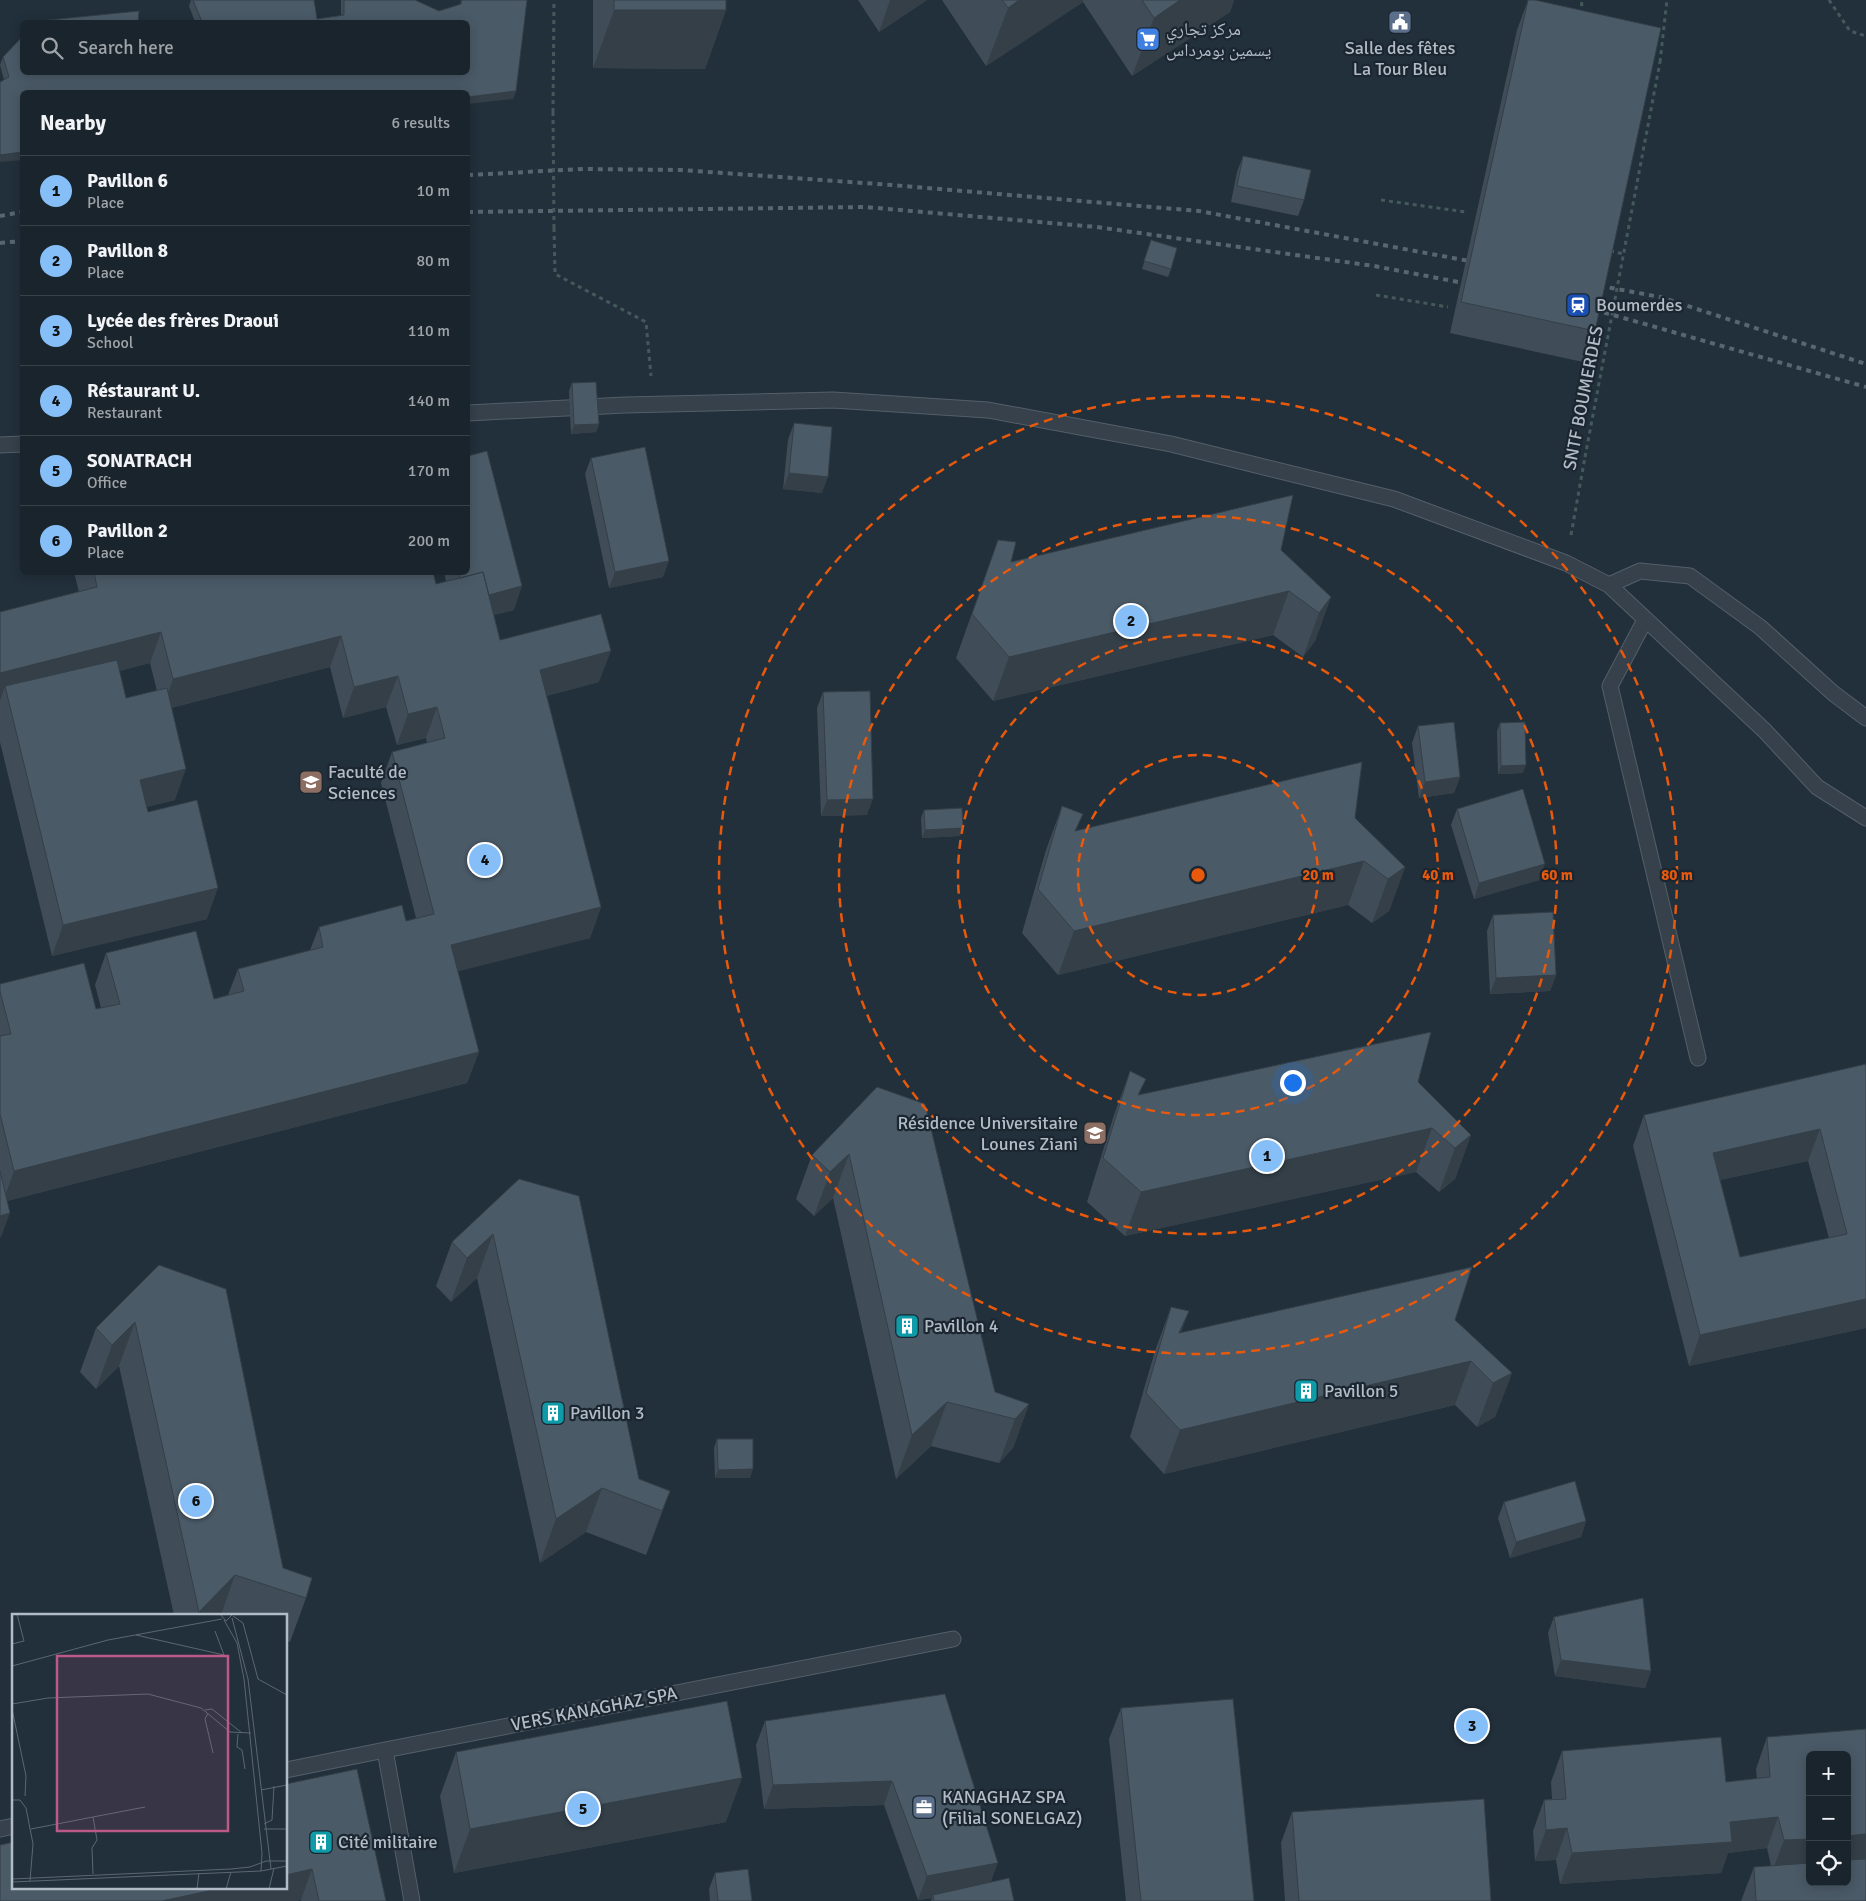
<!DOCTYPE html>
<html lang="en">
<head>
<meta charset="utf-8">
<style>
  :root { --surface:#1a242c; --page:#232c34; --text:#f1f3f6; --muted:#9fa4a9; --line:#384148; --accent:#86bff7 }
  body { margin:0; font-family:Signika,"Noto Naskh Arabic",sans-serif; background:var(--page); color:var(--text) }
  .controls { position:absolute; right:15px; bottom:15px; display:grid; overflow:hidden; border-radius:8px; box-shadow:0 2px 12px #0003 }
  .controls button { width:45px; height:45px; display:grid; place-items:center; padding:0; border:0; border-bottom:1px solid var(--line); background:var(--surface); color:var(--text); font:25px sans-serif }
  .you { position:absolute; left:1292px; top:1082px; width:18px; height:18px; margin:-12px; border:4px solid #fff; border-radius:50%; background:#1a73e8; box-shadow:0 0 0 8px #1a73e833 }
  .badge { display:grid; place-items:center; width:32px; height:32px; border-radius:50%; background:var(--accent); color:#111; font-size:16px; font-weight:700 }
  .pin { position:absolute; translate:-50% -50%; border:2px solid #fff; box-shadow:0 1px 5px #0006 }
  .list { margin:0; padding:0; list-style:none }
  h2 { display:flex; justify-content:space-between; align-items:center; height:65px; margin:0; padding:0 20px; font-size:21px }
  h2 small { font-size:16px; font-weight:400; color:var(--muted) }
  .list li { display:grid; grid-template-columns:32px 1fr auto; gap:15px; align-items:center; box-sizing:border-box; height:70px; padding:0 20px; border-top:1px solid var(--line) }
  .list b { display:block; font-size:19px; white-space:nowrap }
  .list p { margin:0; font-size:16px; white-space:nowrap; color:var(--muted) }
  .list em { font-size:16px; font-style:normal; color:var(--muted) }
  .icon { flex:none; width:28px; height:28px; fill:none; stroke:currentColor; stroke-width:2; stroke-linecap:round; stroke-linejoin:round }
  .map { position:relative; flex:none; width:1866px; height:1901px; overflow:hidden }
  .search { position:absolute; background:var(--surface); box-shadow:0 2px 12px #0003; left:20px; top:20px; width:450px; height:55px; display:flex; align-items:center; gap:12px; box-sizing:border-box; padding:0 18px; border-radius:8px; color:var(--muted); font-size:19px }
  .panel { position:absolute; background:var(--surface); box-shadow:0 2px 12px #0003; left:20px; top:90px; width:450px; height:485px; border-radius:8px }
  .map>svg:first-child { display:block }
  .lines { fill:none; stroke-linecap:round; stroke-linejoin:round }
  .lane-casing { stroke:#545f69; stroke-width:17 }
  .path { stroke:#445a5a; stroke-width:3; stroke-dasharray:4 4; stroke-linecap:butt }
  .lane { stroke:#36414b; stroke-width:15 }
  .rail { stroke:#586672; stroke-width:4; stroke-dasharray:5 5; stroke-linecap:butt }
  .path-bridge { stroke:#445a5a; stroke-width:3; stroke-dasharray:4 4; stroke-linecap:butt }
  .wall { fill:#404d59; fill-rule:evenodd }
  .shaded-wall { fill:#343f48 }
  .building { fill:#4a5a67; stroke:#343f48; fill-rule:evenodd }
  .ring { fill:none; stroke:#e8590c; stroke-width:2.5; stroke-dasharray:9 6 }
  .labels { text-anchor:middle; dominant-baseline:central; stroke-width:4.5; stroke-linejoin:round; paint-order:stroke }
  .poi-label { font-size:18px; fill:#b1bcc7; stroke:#1b2630; text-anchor:start }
  .street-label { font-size:18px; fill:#b1bcc7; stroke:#1b2630 }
  .inset-road { fill:none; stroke:#5b6873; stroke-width:1 }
  .view { fill:#bb5a86; fill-opacity:0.15; stroke:#bb5a86; stroke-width:2.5 }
  .inset-edge { fill:none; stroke:#b1bcc7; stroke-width:2.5 }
  .centre { fill:#e8590c; stroke:#1b2630; stroke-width:2.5 }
  .ring-label { font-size:15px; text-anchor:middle; font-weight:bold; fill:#e8590c; stroke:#1b2630; stroke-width:4.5; stroke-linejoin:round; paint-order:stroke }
</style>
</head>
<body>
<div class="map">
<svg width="1866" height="1901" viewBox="0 0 1866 1901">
  <rect width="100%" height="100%" fill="#22303b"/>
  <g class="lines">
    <g class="lane-casing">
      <path id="lane" d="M468,413L625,405L833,400L988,410L1171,444L1394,499L1566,563L1609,585L1765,731L1817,787L1866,818
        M0,445L22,444
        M1609,585L1640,571L1690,576L1760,627L1833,693L1866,718
        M1645,620L1610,686L1698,1058
        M286,1770L385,1750
        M0,1829L14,1826
        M412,1901L385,1750L953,1639"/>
    </g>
    <path class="path" d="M1829,0L1850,31L1866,36
      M1581,14L1582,0
      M1660,62L1667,0
      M553,112L554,0
      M1381,200L1466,212
      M554,228L555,274L646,322L651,376
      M1610,251L1624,254
      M1376,295L1448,307
      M1571,535L1585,457"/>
    <use href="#lane" class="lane"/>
    <path class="rail" d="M468,175L583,169L681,170L892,185L1199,211L1480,263
      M468,212L865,207L1097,227L1374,266L1474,285
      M0,216L22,212
      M0,243L22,241
      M1590,284L1660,297L1866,364
      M1585,307L1866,387"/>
    <path class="path-bridge" d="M553,112L554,228
      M1585,457L1660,62"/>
  </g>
  <path class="wall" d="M191,0H314L317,19L341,16V0H415L439,11L460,5L461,0H527L516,91L513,99L4,80L0,65L3,57L22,72H468V22H195L189,6Z
    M593,0H726V10L705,69L593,68Z
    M858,0H927L879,32Z
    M942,0H1234L1230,12L1132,76L1083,2L986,66Z
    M1528,0L1595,331L1583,362L1450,333L1517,30Z
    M1243,156L1304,200L1298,216L1231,202L1237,172Z
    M1151,240L1171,269L1168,277L1142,269Z
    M572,383L599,424L596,432L571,434L569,391Z
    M794,423L822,493L783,489L788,440Z
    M591,458L663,577L609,588L585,474Z
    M998,540L1011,562L1281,550L1331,597L1315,641L1303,657L1273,635L993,701L956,658Z
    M74,572H433L436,584L446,581L444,572H468L514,610L494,615L500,640L599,682L546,696L601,907L590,938L458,971L479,1052L467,1083L7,1201L1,1237H0V984L96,1009L101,1008L95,985L106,953L214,999L228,995L238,969L310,950L319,927L406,921L416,918L381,783L392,752L427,743L426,738L397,745L386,707L343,718L330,667L171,708L175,800L146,807L148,812L207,919L52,956L0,742V612L79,592ZM150,663L157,691L126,698L119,671Z
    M823,692L867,815L821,816L817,708Z
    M1500,723L1523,773L1498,774L1497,731Z
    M1418,726L1460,777L1454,793L1419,798L1412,743Z
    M1062,806L1076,831L1355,818L1405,867L1389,911L1372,923L1348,905L1058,975L1022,933L1046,850Z
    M1457,809L1539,880L1474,899L1451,825Z
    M924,810L960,836L922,838L921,818Z
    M1493,915L1556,975L1550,991L1490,994L1487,931Z
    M1866,1064V1328L1689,1366L1633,1146L1644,1115ZM1808,1161L1829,1238L1740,1257L1720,1180Z
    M1130,1071L1140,1095L1418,1082L1471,1135L1455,1179L1439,1192L1416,1172L1125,1236L1087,1202L1114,1115Z
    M877,1087L995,1392L1029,1404L1013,1448L999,1463L931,1446L896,1479L833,1198L814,1216L796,1199L812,1155Z
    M519,1179L639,1479L670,1491L646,1555L586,1532L540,1563L477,1278L451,1302L436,1286L452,1242Z
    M159,1265L283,1568L306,1598L290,1642L286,1641V1615H174L119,1366L96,1389L80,1372L96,1328Z
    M1171,1307L1181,1332L1455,1320L1512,1373L1495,1417L1477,1427L1455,1405L1164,1474L1130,1437L1155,1351Z
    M717,1439L750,1478H715L714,1448Z
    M1504,1502L1586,1521L1581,1537L1510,1558L1498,1518Z
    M1554,1617L1651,1671L1645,1688L1555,1676L1548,1633Z
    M945,1694L991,1882L1014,1901H931L932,1898L918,1900L884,1805L764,1809L756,1745L765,1721Z
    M1121,1708L1254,1901H1126L1109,1739Z
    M1767,1737L1866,1901H1741L1754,1867L1771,1866L1767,1848L1728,1853L1721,1873L1560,1884L1556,1860L1535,1861L1533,1831L1544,1800L1552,1799L1551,1782L1562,1751L1726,1782L1757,1779L1756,1769Z
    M456,1752L726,1822L454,1873L440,1796Z
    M286,1784L386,1901H301Z
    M1292,1812L1491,1901H1285L1281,1843Z
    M715,1873L752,1901H710L709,1889Z"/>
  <path class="shaded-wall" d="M890,0H927L879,32Z
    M1019,0H1083V2L986,66L1008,8Z
    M1180,0H1234L1230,12L1132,76L1154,18Z
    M614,10H726L705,69L593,68Z
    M516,91L513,99L468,104V97Z
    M22,152V160L0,162V155Z
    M599,424L596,432L571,434L574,425Z
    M789,473L828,477L822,493L783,489Z
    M669,561L663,577L609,588L615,572Z
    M522,586L514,610L476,620L485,596Z
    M1289,591L1273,635L993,701L1009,657Z
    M1331,597L1315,641L1303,657L1319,613Z
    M161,632L150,663L8,699L5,686L0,701V673Z
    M341,636L330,667L162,710L173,679Z
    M611,651L599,682L528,701L540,670Z
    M398,676L386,707L343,718L354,687Z
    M437,707L426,738L397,745L408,714Z
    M1526,765L1523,773L1498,774L1501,766Z
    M186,769L175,800L129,811L140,780Z
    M1460,777L1454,793L1419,798L1425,782Z
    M873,799L867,815L821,816L827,800Z
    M963,828L960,836L922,838L925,830Z
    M1364,861L1348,905L1058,975L1074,931Z
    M1545,864L1539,880L1474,899L1479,883Z
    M1405,867L1389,911L1372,923L1388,879Z
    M218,888L207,919L52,956L63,925Z
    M601,907L590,938L440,976L451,945Z
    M1556,975L1550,991L1490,994L1496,978Z
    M479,1052L467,1083L3,1202L14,1171Z
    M1432,1128L1416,1172L1125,1236L1141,1192Z
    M1820,1129L1808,1161L1701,1184L1713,1153Z
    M1471,1135L1455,1179L1439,1192L1455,1148Z
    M849,1154L833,1198L814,1216L830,1172Z
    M10,1213L1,1237H0V1216Z
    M493,1234L477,1278L451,1302L467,1258Z
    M1866,1299V1328L1689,1366L1700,1335Z
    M1189,1311L1173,1355L1179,1333Z
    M135,1322L119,1366L96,1389L112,1345Z
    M1471,1361L1455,1405L1164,1474L1180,1430Z
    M1512,1373L1495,1417L1477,1427L1493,1383Z
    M947,1402L931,1446L896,1479L912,1435Z
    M1029,1404L1013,1448L999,1463L1015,1419Z
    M753,1469L750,1478H715L718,1470Z
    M602,1488L586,1532L540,1563L556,1519Z
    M670,1491L654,1535L646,1555L662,1511Z
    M1586,1521L1581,1537L1510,1558L1516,1542Z
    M235,1575L221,1615H198L199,1612Z
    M1561,1660L1651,1671L1645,1688L1555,1676Z
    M742,1778L726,1822L454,1873L470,1829Z
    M892,1781L884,1805L764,1809L773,1785Z
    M1778,1817L1767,1848L1728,1853L1721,1873L1560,1884L1572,1853L1730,1822Z
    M1567,1828L1556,1860L1535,1861L1546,1830Z
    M1866,1834V1865L1847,1866V1836Z
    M1810,1839V1869L1772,1872L1784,1840Z
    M998,1863L989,1887L933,1895L932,1898L918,1900L927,1876Z
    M312,1869L301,1900L297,1901H162L227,1887H286V1875Z"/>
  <path class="building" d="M193,0H314L317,19L344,15V0H415L439,11L461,4L462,0H527L516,91L468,97V92H22V152L0,155V82L9,77L3,57L22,37V72H468V22H202Z
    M614,0H726V10H614Z
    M1002,0H1019L1008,8Z
    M1142,0H1180L1154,18Z
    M1528,0H1535L1661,28L1595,331L1461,302Z
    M139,11L138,22H37L39,21Z
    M1243,156L1311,170L1304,200L1237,186Z
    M1151,240L1177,248L1171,269L1144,261Z
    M596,382L599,424L574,425L572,383Z
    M794,423L832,427L828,477L789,473Z
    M645,447L669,561L615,572L591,458Z
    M487,451L522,586L489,595L483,572L460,578L459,572H468V456Z
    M1293,495L1281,550L1331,597L1319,613L1289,591L1009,657L972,614L998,540L1016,542L1011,562Z
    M94,572H433L436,584L483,572L500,640L601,614L611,651L540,670L601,907L451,945L479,1052L14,1171L0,1114V1036L11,1034L0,991V984L84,963L96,1009L120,1004L106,953L196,931L214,999L244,991L238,969L323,947L319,927L402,905L406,921L434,914L392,752L445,738L437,707L408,714L398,676L354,687L341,636L173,679L161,632L0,673V612L97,587Z
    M117,660L126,698L167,688L186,769L140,780L148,812L197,800L218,888L63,925L5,686Z
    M870,691L873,799L827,800L823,692Z
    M1454,722L1460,777L1425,782L1418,726Z
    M1525,722L1526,765L1501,766L1500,723Z
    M1362,762L1355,818L1405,867L1388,879L1364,861L1074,931L1038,889L1062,806L1083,814L1075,831Z
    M1523,789L1545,864L1479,883L1457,809Z
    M962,808L963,828L925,830L924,810Z
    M1553,912L1556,975L1496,978L1493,915Z
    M1431,1032L1418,1082L1471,1135L1455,1148L1432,1128L1141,1192L1103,1158L1130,1071L1146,1079L1138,1095Z
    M1866,1064V1299L1700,1335L1644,1115ZM1820,1129L1847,1234L1740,1257L1713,1153Z
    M877,1087L925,1104L995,1392L1029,1404L1015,1419L947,1402L912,1435L849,1154L830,1172L812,1155Z
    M0,1171L10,1213L0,1216Z
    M519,1179L579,1196L639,1479L670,1491L662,1511L602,1488L556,1519L493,1234L467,1258L452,1242Z
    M159,1265L226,1289L283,1568L312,1578L306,1598L235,1575L199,1612L135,1322L112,1345L96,1328Z
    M1472,1267L1455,1320L1512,1373L1493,1383L1471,1361L1180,1430L1146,1393L1171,1307L1189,1311L1179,1333Z
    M717,1439H753V1469L718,1470Z
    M1575,1481L1586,1521L1516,1542L1504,1502Z
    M1643,1598L1651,1671L1561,1660L1554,1617Z
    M945,1694L998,1863L927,1876L892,1781L773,1785L765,1721Z
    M1233,1699L1254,1901H1141L1121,1708Z
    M727,1701L742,1778L470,1829L456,1752Z
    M1866,1729V1834L1847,1836V1755H1810V1839L1784,1840L1778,1817L1730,1822L1732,1842L1572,1853L1567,1828L1546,1830L1544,1800L1566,1799L1562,1751L1721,1737L1726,1782L1770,1777L1767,1737Z
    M357,1769L386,1901H319L312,1869L286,1875V1784Z
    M1484,1799L1491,1901H1299L1292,1812Z
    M14,1842V1887H227L162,1901H0V1845Z
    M1866,1859V1901H1756L1754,1867L1810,1863V1882H1847V1860Z
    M748,1869L752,1901H718L715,1873Z
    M1009,1878L1014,1901H934L933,1895Z"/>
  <g class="ring">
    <circle cx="1198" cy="875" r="120"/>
    <circle cx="1198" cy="875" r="240"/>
    <circle cx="1198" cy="875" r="359"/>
    <circle cx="1198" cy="875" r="479"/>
  </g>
  <defs>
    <g id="civic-square" transform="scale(1.25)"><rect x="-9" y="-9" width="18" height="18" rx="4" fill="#5c6f8a" stroke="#1b2630"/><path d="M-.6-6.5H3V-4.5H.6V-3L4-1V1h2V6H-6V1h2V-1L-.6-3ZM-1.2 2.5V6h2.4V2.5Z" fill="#fff"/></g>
    <g id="supermarket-square" transform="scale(1.25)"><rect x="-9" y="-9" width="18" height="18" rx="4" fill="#3f7fe0" stroke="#1b2630"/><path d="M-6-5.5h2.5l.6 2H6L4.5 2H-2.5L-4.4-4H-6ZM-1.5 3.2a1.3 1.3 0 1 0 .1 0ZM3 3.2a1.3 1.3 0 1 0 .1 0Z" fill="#fff"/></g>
    <g id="station-square" transform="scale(1.25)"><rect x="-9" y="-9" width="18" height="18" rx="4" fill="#1a4fb4" stroke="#1b2630"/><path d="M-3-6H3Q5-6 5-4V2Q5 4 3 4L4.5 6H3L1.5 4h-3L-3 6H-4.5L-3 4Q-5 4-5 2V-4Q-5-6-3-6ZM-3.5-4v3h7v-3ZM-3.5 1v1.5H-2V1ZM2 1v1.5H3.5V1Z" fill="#fff"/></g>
    <g id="university-square" transform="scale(1.25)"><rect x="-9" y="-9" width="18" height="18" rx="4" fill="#8d6e63" stroke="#1b2630"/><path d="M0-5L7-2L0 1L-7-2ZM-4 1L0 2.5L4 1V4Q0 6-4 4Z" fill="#fff"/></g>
    <g id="building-square" transform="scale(1.25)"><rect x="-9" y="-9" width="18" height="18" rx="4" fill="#0f9aa8" stroke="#1b2630"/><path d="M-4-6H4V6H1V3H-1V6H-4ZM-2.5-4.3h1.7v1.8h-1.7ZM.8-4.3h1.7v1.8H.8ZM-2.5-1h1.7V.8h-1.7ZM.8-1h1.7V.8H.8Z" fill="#fff"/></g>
    <g id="office-square" transform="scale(1.25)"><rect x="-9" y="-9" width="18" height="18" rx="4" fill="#5c6f8a" stroke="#1b2630"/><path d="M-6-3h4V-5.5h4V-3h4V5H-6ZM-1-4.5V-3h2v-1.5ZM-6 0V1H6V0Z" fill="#fff"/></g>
  </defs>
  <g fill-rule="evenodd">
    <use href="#civic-square" x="1400" y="22"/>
    <use href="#supermarket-square" x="1148" y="39"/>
    <use href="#station-square" x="1578" y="305"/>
    <use href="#university-square" x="311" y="782"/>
    <use href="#university-square" x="1095" y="1133"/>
    <use href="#building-square" x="907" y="1326"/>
    <use href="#building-square" x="1306" y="1391"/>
    <use href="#building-square" x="553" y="1413"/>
    <use href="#office-square" x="924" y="1807"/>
    <use href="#building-square" x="321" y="1842"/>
  </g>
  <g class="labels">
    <g class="poi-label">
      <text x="1166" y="29">مركز تجاري<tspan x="1166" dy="21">يسمين بومرداس</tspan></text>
      <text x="1400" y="48" text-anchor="middle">Salle des fêtes<tspan x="1400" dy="21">La Tour Bleu</tspan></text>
      <text x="1596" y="305">Boumerdes</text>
      <text x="328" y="772">Faculté de<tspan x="328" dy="21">Sciences</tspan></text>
      <text x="1078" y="1123" text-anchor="end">Résidence Universitaire<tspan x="1078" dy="21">Lounes Ziani</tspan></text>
      <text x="924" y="1326">Pavillon 4</text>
      <text x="1324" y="1391">Pavillon 5</text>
      <text x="570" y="1413">Pavillon 3</text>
      <text x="942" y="1797">KANAGHAZ SPA<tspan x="942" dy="21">(Filial SONELGAZ)</tspan></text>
      <text x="338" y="1842">Cité militaire</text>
    </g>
    <g class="street-label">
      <text transform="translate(1583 398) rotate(-79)">SNTF BOUMERDES</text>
      <text transform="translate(594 1709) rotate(-11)">VERS KANAGHAZ SPA</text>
    </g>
  </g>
  <g transform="translate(12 1614)">
    <rect width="275" height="275" fill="#22303b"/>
    <path class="inset-road" d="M208,0L214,7L221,0M221,2L231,9L246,65L275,81M220,4L236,65L259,255M212,6L225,29L232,65L250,239L249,257M124,21L212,41L203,17M0,30L12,27L5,0M0,52L96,26L210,5M0,90L36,84L136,80L189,94L218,118L239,119M0,95L14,162L13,182M193,96L200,95L230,119M196,99L193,105L201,139M226,120L225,133L230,136L233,155M249,176L275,171M0,186H8L14,194L21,230L18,267M252,210L260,206L262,172M19,215L81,203M252,215H275M81,260L80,234L85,226L81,203L133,193M0,265L219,255L238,253L254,247H275M0,268L249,257L275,252M185,275L187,259M214,275L219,258M257,275L262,254"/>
    <path class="view" d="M45,42H216V217H45Z"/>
    <rect width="275" height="275" class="inset-edge"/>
  </g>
  <circle cx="1198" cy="875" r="8" class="centre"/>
  <g class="ring-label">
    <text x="1318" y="880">20 m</text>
    <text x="1438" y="880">40 m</text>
    <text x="1557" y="880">60 m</text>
    <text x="1677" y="880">80 m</text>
  </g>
</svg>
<div class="controls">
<button>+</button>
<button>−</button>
<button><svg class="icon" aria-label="locate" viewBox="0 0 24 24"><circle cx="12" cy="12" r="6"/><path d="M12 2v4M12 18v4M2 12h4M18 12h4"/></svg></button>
</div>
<div class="you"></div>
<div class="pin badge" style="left:1267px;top:1156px">1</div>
<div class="pin badge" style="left:1131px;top:621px">2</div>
<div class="pin badge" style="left:1472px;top:1726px">3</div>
<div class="pin badge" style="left:485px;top:860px">4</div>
<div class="pin badge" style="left:583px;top:1809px">5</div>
<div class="pin badge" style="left:196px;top:1501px">6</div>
<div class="search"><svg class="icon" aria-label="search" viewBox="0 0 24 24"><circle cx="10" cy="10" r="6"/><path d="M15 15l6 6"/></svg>Search here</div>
<section class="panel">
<h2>Nearby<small>6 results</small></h2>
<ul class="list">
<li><span class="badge">1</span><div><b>Pavillon 6</b><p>Place</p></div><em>10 m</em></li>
<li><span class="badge">2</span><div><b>Pavillon 8</b><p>Place</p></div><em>80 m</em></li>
<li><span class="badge">3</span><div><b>Lycée des frères Draoui</b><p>School</p></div><em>110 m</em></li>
<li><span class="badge">4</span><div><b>Réstaurant U.</b><p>Restaurant</p></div><em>140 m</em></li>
<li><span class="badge">5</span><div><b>SONATRACH</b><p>Office</p></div><em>170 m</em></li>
<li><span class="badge">6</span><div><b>Pavillon 2</b><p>Place</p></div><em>200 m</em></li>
</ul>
</section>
</div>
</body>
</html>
